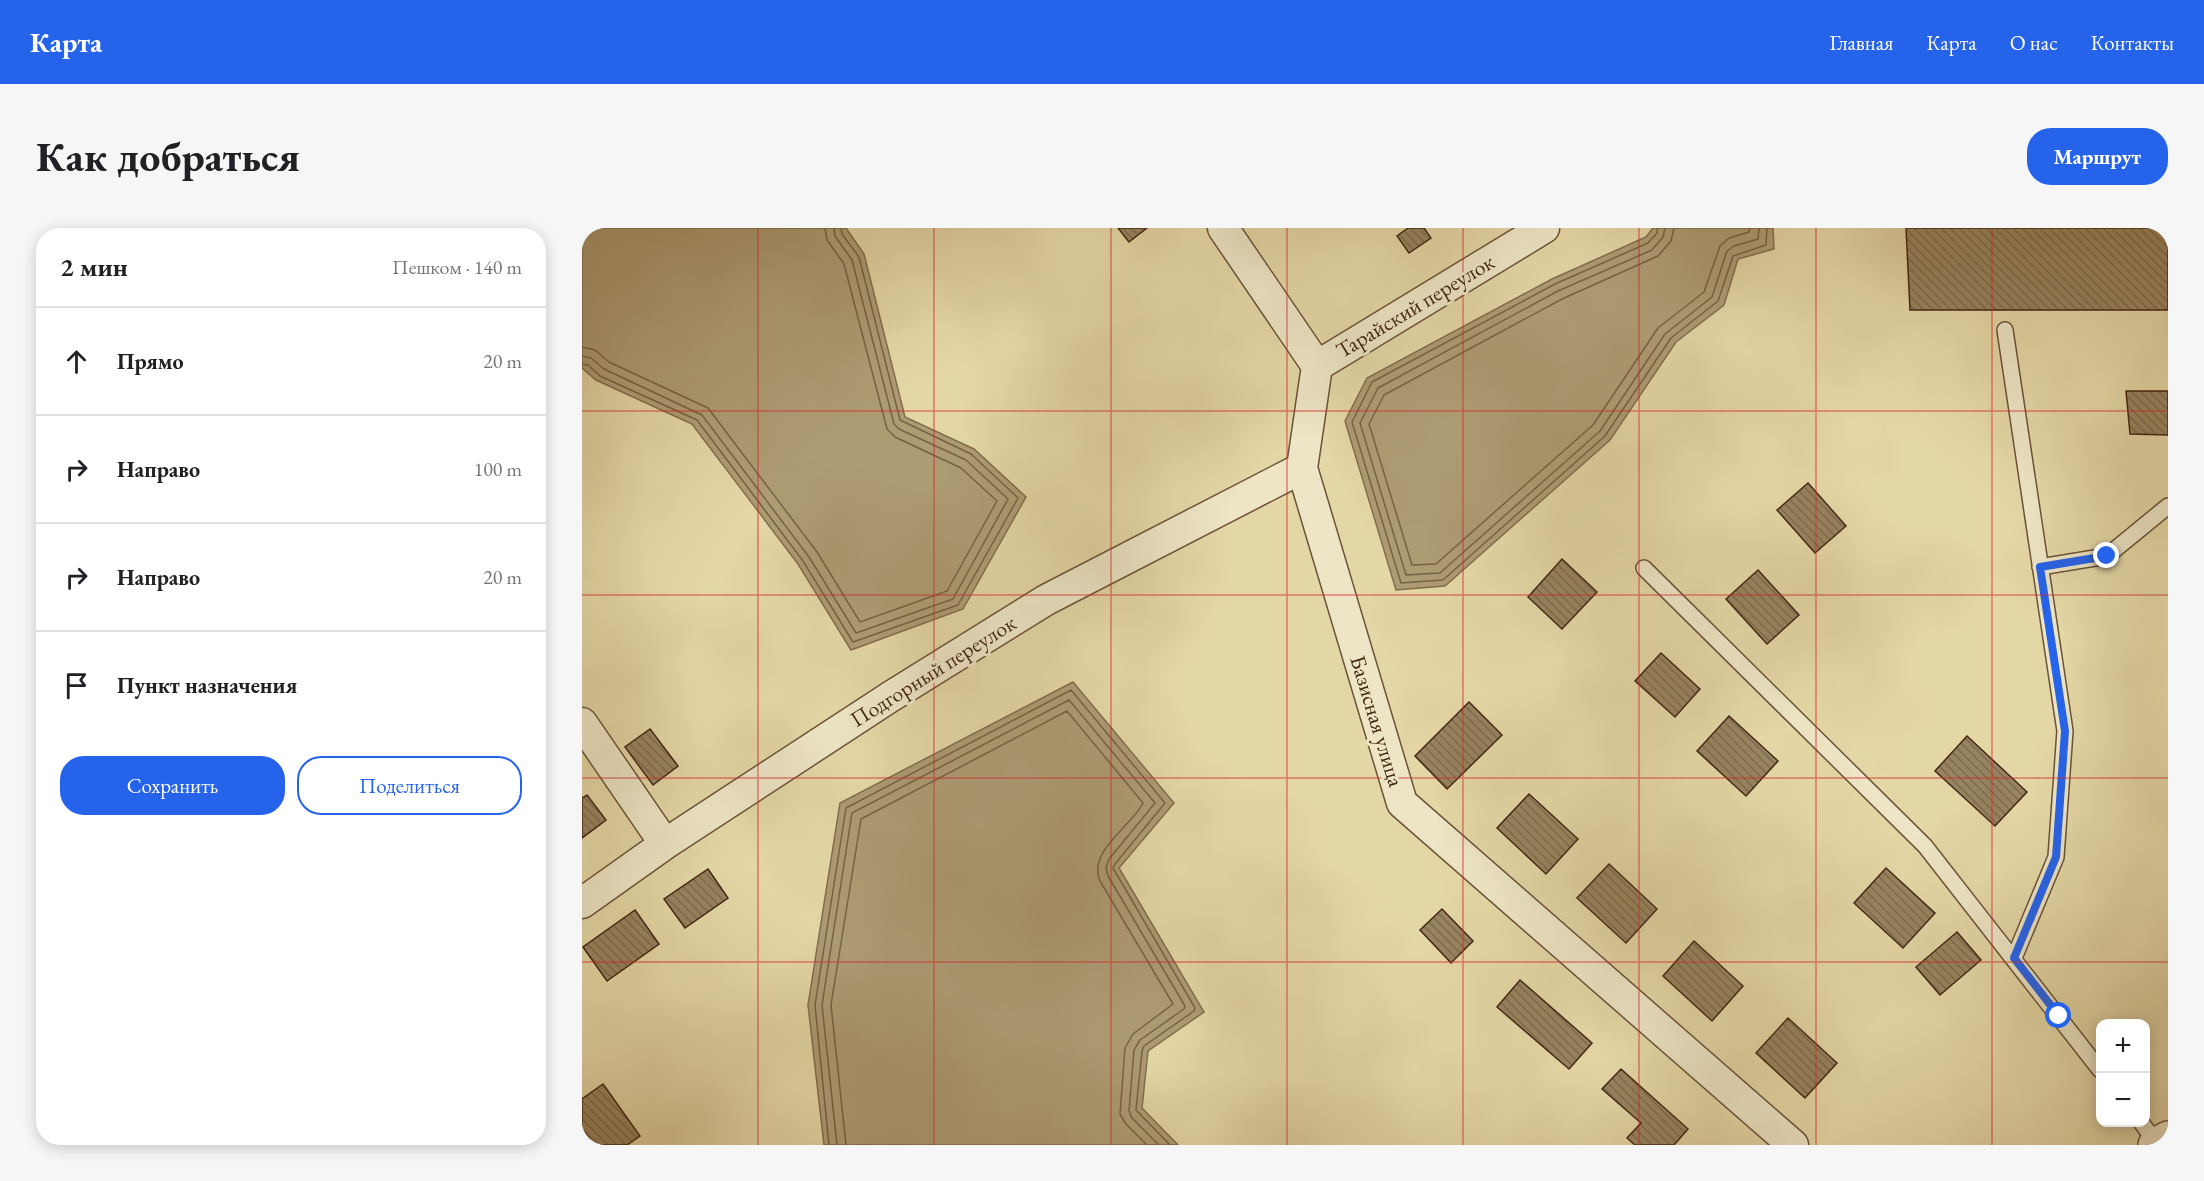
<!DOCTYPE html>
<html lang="ru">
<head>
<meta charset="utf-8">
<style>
  :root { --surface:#fff; --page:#f6f6f6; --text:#202124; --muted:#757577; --line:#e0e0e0; --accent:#2563eb }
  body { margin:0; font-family:"EB Garamond",serif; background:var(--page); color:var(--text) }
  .controls { position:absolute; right:18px; bottom:18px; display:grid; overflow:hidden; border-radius:12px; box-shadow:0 3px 15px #0003 }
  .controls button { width:54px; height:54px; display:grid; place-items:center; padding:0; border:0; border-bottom:2px solid var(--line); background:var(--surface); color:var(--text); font:30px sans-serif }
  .stop { position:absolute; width:18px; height:18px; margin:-14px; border:4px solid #2563eb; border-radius:50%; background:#fff }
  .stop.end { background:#2563eb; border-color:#fff; box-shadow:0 2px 6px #0008 }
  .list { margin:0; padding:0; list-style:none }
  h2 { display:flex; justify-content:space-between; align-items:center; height:78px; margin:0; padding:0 24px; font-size:26px }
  h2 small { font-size:20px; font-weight:400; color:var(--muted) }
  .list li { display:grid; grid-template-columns:39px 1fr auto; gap:18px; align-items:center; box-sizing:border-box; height:108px; padding:0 24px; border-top:2px solid var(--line) }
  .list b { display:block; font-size:22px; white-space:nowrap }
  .list em { font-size:20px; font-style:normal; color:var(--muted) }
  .actions { display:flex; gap:12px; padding:18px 24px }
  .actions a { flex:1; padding:14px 0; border:2px solid var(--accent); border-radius:24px; text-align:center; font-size:21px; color:var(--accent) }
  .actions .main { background:var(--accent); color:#fff }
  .icon { flex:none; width:33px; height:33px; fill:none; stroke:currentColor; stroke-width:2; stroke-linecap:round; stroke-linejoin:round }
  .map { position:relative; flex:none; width:1586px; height:917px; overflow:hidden; border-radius:24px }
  header { display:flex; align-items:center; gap:36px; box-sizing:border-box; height:84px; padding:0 30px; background:var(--accent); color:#fff }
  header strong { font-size:28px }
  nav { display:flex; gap:33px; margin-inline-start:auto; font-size:21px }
  .intro { display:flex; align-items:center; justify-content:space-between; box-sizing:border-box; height:144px; padding:0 36px }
  h1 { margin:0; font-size:42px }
  .button { padding:15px 27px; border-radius:24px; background:var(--accent); color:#fff; font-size:21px; font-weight:700 }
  main { display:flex; gap:36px; padding:0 36px }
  aside { flex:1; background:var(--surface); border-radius:24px; box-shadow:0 3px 15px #0003 }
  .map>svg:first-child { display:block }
  .water { fill:#ad9b74; stroke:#836d4d; stroke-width:1.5 }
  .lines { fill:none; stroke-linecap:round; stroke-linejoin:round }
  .shore { stroke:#786144; stroke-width:1.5 }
  .building { fill:url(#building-back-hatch); stroke:#432713; stroke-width:1.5 }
  .service-casing { stroke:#6b5338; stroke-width:18 }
  .minor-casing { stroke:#6b5338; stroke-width:33 }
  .tertiary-casing { stroke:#6b5338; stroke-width:36 }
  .service { stroke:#ede5c5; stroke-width:15 }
  .minor { stroke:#ede5c5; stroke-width:30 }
  .tertiary { stroke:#ede5c5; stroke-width:33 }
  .route { stroke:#2563eb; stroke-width:8 }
  .grid { fill:none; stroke:#d62828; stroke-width:1.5; stroke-opacity:0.55 }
  .labels { text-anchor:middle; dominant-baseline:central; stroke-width:6; stroke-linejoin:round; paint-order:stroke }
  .street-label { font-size:22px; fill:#432713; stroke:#ede5c5 }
</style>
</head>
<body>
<header>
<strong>Карта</strong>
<nav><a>Главная</a><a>Карта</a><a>О нас</a><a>Контакты</a></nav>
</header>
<div class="intro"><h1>Как добраться</h1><a class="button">Маршрут</a></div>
<main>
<aside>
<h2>2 мин<small>Пешком · 140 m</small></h2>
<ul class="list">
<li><svg class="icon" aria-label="ahead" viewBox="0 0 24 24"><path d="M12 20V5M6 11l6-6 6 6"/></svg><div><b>Прямо</b></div><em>20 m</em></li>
<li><svg class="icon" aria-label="right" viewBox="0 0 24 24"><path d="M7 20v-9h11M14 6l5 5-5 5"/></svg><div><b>Направо</b></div><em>100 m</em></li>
<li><svg class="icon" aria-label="right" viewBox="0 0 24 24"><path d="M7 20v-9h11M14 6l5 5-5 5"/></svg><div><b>Направо</b></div><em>20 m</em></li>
<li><svg class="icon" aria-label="arrive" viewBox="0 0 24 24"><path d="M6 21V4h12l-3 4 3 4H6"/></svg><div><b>Пункт назначения</b></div></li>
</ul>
<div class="actions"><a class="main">Сохранить</a><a>Поделиться</a></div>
</aside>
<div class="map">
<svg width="1586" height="917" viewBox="0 0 1586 917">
  <defs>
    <pattern id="building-back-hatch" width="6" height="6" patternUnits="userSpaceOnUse" patternTransform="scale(1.5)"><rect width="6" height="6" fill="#97835f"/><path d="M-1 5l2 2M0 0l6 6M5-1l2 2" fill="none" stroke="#7d6b4d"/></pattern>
  </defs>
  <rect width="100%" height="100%" fill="#e4d7a6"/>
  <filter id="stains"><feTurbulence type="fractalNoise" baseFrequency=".00333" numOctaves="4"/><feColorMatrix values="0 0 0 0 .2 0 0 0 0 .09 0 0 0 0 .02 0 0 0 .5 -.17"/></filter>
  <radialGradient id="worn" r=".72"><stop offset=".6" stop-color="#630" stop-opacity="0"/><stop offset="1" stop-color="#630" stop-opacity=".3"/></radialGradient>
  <path class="water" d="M0,0H264L282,26L323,189L392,221L444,269L381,381L269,422L216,336L110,196L14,152L0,140Z
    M1071,0H1191L1192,21L1156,31L1142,77L1094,114L1028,212L863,358L814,362L763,193L785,150L970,51L1064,9Z
    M491,454L592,575L537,640L622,784L566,823L560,880L596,917H242L226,777L258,575Z"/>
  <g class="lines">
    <path class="shore" d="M1075,0V5L1066,15L973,56L790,154L770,194L819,355L861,352L1023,208L1089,110L1136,73L1151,28L1184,17L1185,0
      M1083,0L1081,9L1070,22L976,63L796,160L778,195L824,347L858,345L1018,203L1083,106L1130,69L1145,23L1152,18L1176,11L1177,0
      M1092,0L1089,13L1076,28L980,71L802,167L787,196L830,337L854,336L1011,197L1076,100L1122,64L1138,18L1147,10L1167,4L1168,0
      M0,119L13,122L27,134L126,180L235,324L278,394L365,363L415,273L379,240L313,209L305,201L262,36L245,12L243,0
      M0,128L9,130L22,141L120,187L227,329L274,405L371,371L426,271L384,232L317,201L312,196L270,32L253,8L252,0
      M0,136L6,137L18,148L115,192L221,333L271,414L376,377L436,270L389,226L318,192L277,29L260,6L259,0
      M247,917L233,777L264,580L489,462L583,575L533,636L531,640L613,780L612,783L562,818L560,823L554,882L588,917
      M255,917L240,777L270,585L487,472L573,575L527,631L524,639L526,648L603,778L602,781L558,812L552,822L547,883L550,890L577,917
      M264,917L249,777L279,591L485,483L561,575C550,598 505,623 518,653L591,776L551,806L543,820L538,886L544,896L565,917"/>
  </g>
  <path class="building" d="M536,0H565L547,14Z
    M826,0H842L849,10L827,25L815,8Z
    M1324,0H1586V82H1328Z
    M1544,163H1586V207L1548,206Z
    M1226,255L1264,298L1233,325L1195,282Z
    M980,331L1015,364L980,401L946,369Z
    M1176,342L1217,387L1185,416L1144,371Z
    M1079,425L1118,461L1093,489L1053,453Z
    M887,474L920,507L865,561L833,528Z
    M1147,488L1196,533L1164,568L1115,523Z
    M68,501L96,538L71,557L43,519Z
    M1385,508L1445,564L1413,598L1353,543Z
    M947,566L996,611L964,646L915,600Z
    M5,567L24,592L0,610V570Z
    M1027,636L1075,681L1044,715L995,670Z
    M1304,640L1353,685L1321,720L1272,675Z
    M126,641L146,670L103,700L82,671Z
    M860,681L891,713L869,735L838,702Z
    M53,682L77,716L25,753L1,719Z
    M1375,704L1399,732L1358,767L1334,739Z
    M1112,713L1161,758L1130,793L1081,748Z
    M938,752L1010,815L987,841L915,779Z
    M1206,790L1255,835L1223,870L1174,825Z
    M1039,841L1106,901L1092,917H1053L1045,910L1059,895L1020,861Z
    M21,856L58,908L45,917H12L0,901V871Z"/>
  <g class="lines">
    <g class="service-casing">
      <path id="service" d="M1423,102L1483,503L1474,629L1432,730
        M1458,339L1525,328L1586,278
        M1062,340L1343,618L1518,842
        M1559,894L1575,916"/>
    </g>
    <g class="minor-casing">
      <path id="minor" d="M641,0L735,138L720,240L820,575L1211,917
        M735,138L962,0
        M0,495L83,616
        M0,675L83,616L308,469L464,372L720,240"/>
    </g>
    <g class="tertiary-casing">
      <path id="tertiary" d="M1573,917L1586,910"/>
    </g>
    <use href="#service" class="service"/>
    <use href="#minor" class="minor"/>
    <use href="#tertiary" class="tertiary"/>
  </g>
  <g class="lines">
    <path class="route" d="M1477,788L1432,730L1474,629L1483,503L1458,339L1525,328"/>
  </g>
  <path class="grid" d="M176,0V917M352,0V917M529,0V917M705,0V917M881,0V917M1057,0V917M1234,0V917M1410,0V917M0,183H1586M0,367H1586M0,550H1586M0,734H1586"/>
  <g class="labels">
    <g class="street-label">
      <text transform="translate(833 78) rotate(-31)">Тарайский переулок</text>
      <text transform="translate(351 443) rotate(-32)">Подгорный переулок</text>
      <text transform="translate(795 493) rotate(73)">Базисная улица</text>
    </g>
  </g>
  <rect width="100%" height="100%" filter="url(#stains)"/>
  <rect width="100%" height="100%" fill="url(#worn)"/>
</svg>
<div class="controls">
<button>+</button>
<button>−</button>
</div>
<div class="stop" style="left:1477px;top:788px"></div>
<div class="stop end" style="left:1525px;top:328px"></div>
</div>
</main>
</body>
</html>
